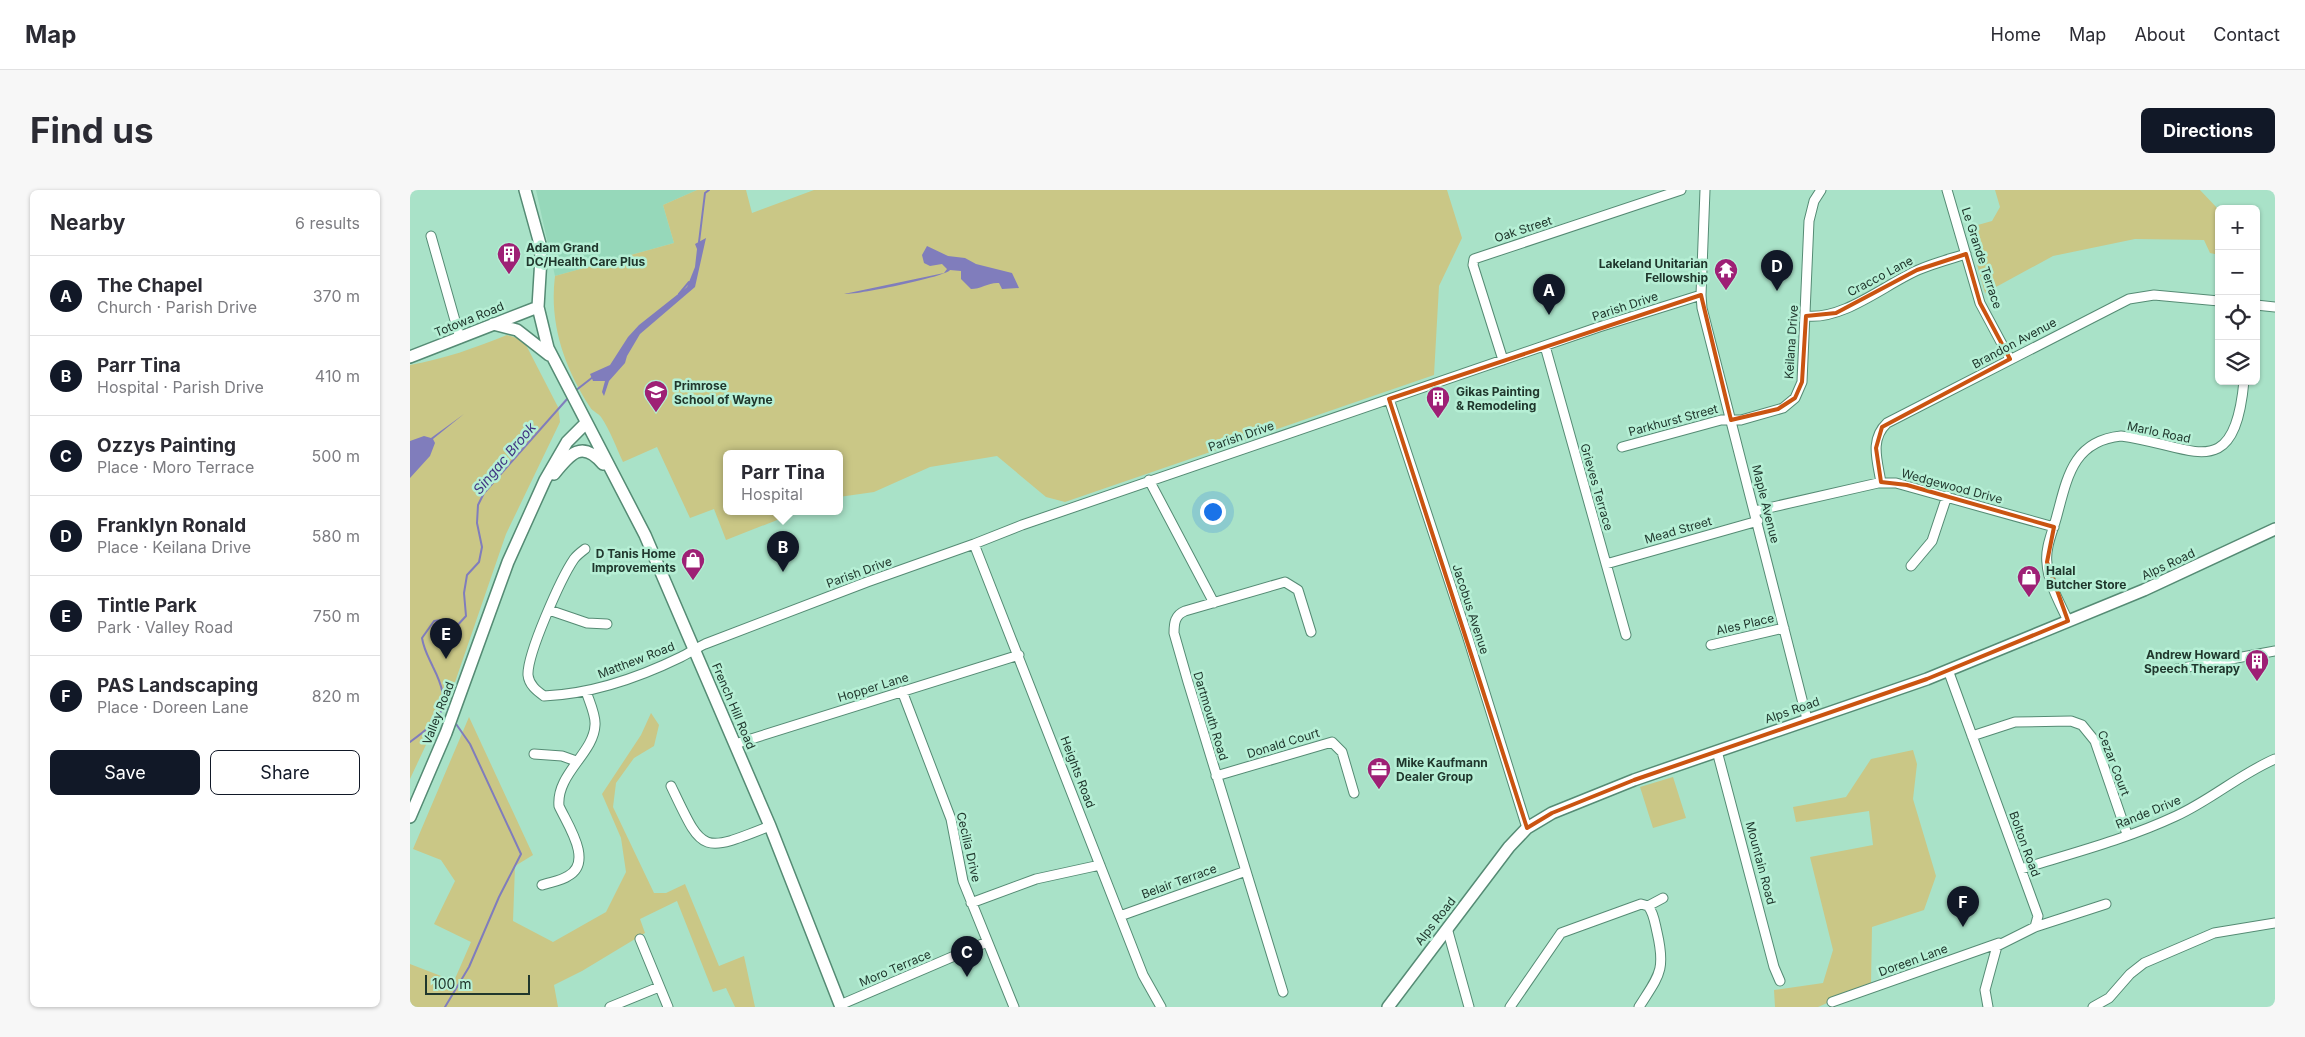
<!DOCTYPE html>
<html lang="en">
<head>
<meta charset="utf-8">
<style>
  :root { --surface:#fff; --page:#f7f7f7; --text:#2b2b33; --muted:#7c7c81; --line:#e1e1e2; --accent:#111827 }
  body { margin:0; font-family:Inter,sans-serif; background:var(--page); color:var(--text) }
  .controls { position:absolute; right:15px; top:15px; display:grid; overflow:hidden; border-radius:8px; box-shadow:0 1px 4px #0004 }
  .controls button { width:45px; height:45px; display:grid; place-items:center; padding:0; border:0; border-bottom:1px solid var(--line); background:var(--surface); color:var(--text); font:25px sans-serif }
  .scale { position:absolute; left:15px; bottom:12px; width:105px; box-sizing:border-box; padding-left:5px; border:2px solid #20372d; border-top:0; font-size:14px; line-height:18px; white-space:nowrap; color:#20372d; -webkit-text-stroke:4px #b6efd5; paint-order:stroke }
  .you { position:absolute; left:802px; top:321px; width:18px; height:18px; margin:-12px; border:4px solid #fff; border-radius:50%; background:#1a73e8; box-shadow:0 0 0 8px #1a73e833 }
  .badge { display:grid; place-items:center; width:32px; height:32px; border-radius:50%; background:var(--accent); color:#fff; font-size:16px; font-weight:700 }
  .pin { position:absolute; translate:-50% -41px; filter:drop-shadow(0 1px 2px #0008) }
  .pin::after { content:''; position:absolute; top:26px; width:18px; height:15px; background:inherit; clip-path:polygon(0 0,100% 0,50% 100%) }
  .popup { position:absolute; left:313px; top:260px; width:120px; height:65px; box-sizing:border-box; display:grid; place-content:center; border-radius:8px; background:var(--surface); filter:drop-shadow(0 1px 4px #0005); font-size:16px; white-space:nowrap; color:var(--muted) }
  .popup b { font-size:19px; color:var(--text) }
  .popup::after { content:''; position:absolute; left:50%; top:100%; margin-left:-10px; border:10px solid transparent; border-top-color:var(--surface) }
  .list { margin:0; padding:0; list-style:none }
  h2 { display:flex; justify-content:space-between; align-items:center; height:65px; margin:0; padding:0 20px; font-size:21px }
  h2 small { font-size:16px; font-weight:400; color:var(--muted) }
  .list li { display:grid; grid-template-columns:32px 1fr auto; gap:15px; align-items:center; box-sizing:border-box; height:80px; padding:0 20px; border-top:1px solid var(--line) }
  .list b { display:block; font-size:19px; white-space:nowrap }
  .list p { margin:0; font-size:16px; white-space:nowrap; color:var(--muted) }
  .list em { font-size:16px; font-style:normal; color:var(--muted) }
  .actions { display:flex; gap:10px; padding:15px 20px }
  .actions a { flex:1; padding:11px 0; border:1px solid var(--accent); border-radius:8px; text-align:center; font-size:18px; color:var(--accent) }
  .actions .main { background:var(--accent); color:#fff }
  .icon { flex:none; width:28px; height:28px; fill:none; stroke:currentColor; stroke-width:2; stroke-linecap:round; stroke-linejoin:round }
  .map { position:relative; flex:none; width:1865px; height:817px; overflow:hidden; border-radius:8px }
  header { display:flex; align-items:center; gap:30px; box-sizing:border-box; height:70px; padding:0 25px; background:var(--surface); border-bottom:1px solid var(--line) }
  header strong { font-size:24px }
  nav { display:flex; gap:28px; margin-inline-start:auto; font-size:18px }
  .intro { display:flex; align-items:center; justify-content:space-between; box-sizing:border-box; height:120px; padding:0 30px }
  h1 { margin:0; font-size:35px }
  .button { padding:12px 22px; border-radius:8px; background:var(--accent); color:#fff; font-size:18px; font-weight:700 }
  main { display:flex; gap:30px; padding:0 30px }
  aside { flex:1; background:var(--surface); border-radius:8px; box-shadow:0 1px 4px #0004 }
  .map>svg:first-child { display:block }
  .built { fill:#96d8ba }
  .green { fill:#cac786 }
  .water { fill:#807dbc }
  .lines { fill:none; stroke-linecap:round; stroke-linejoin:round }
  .stream { stroke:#807dbc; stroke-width:2 }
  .minor-casing { stroke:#558b74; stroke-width:11 }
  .major-casing { stroke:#558b74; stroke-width:14 }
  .minor { stroke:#fff; stroke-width:9 }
  .major { stroke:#fff; stroke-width:11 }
  .marked { fill:none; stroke:#ca5411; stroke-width:4; stroke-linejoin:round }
  .labels { text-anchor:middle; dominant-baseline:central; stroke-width:5; stroke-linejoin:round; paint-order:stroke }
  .street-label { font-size:12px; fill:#20372d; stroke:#b6efd5 }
  .poi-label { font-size:12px; font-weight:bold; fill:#20372d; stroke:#b6efd5; text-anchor:start }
  .water-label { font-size:14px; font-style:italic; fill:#403582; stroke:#b6efd5 }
</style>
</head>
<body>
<header>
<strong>Map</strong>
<nav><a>Home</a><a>Map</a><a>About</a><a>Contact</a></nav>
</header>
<div class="intro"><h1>Find us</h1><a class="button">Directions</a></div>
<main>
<aside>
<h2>Nearby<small>6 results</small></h2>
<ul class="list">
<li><span class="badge">A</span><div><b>The Chapel</b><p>Church · Parish Drive</p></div><em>370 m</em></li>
<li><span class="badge">B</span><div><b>Parr Tina</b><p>Hospital · Parish Drive</p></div><em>410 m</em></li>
<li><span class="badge">C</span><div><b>Ozzys Painting</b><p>Place · Moro Terrace</p></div><em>500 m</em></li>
<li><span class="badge">D</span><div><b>Franklyn Ronald</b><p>Place · Keilana Drive</p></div><em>580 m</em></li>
<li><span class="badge">E</span><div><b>Tintle Park</b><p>Park · Valley Road</p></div><em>750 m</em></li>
<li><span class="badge">F</span><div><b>PAS Landscaping</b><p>Place · Doreen Lane</p></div><em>820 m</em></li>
</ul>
<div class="actions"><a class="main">Save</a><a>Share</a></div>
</aside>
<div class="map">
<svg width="1865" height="817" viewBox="0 0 1865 817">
  <rect width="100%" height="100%" fill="#a9e2c8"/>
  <path class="built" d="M126,0H287L253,15L264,53L145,86Z"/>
  <path class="green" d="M287,0H336L342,23L404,0H1037L1052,48L1029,96L1024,185L655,312L636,307L587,266L520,277L464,302L429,307V263H317V321H390L316,350L304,319L280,328L247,257L213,272C206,257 200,240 191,227C188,223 182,221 180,217C154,177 139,133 145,86L264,53L253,15Z
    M1585,0H1790L1809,20V65L1800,63L1794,50L1725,49L1643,66L1575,103L1557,38L1582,31L1590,17Z
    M97,145L110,149L116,155L148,217L150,232L96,344L44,495L0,589V175C34,169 65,158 97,145Z
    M241,523L249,535L244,556L224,568L206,593L203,617L244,703H256L275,694L309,776L334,766L345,817H325L316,798L303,802L267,711L230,729L235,743L172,781L144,795L148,817H0V774L44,791L61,752L24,734L45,691L31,670L3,659L59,527L123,665L105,676L103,731L143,752L196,722L216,682L211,648L192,604L231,545Z
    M1503,560L1507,574L1503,609L1526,686L1514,720L1462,737L1461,794L1408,817H1365L1364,800L1413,793L1423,760L1400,667L1463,655L1459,621L1386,632L1383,617L1436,607L1461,569Z
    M1263,587L1276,628L1243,638L1230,597Z"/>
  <path class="water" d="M296,48L285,97L230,144L217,166L215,173L199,191L194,206L192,202L195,191H183L180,184L200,175L218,147L229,135L277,97L285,77L287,59L285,54Z
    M517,56L538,66L555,68L566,74L602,83L609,98L592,99L589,93C579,92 571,99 561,99L551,89V81L540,80C535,87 447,105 434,104L534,83L537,79L532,74L520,76L514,73L512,65Z
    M54,224L23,249L25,253L20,266L0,288V251L14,246L21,248Z"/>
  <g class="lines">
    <path class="stream" d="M289,52L295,3L299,0
      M269,104L279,92
      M165,201L183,187
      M34,515L39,523
      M0,552C33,528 43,517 23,477C18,466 14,460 12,448L24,431L31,430L39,438L44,439L56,426L54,403L57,385L69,372L72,357L67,333L68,315L74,303L158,208
      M35,817L59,777L89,707L111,664L60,554L44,531"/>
    <g class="minor-casing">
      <path id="minor" d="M1295,0L1291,105L1292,118L1397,529
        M1537,0L1570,113L1600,169
        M21,46L50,148
        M1846,115L1865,117
        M1396,126C1434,130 1474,95 1508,80C1524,73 1540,69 1556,64
        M1135,156L1216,445
        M1093,170L1063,75L1064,69L1271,0
        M979,209L1057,445L1117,638
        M1212,257L1311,230H1331L1373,218L1385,208L1392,192L1399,31L1404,11L1411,0
        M739,290L804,413
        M1471,293C1468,272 1459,250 1477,233L1719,109L1744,105L1809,111
        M1345,321L1468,293H1486L1644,337
        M564,354L733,785L751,817
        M175,359C171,362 167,365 164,369C151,388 117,464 118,485C119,495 127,501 134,506C182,504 228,488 271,467C279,463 286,458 295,454L457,392L564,354L612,335L1189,137L1291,105
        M1196,374L1348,331
        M1501,376L1522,351L1537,306
        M139,420L177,433L197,434
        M1658,431C1650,413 1638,393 1637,373C1635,359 1642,343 1646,329C1657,289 1662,251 1711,246C1782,255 1824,297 1834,191
        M1301,455L1374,438
        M1767,479L1865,461
        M1538,480L1628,726L1625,737
        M492,501L541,629L553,691L604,817
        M1562,546L1605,532L1661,531L1672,535L1685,551L1717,644
        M325,554L609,465
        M1307,561L1364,777L1370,791
        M124,564L152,566L166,571
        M806,586L922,552L932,562L944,603
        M261,596C293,663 290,664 360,636
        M1611,679C1663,663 1717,649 1766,626C1801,610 1830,584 1865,569
        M132,695C140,692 151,691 158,686C184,672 157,634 149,616C146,584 184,563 185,535C186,525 179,511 176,501
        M561,713L626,689L690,675
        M710,726L836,681
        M1037,738L1059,817
        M230,749L258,817
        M873,802L778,492L764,443C764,433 765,425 775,421L875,392L888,400L901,442
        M1422,812L1589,753
        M430,815L577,752
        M200,817L249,797
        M1100,817L1151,743L1231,714L1238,716L1253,708
        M1229,817C1249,785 1256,781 1247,742C1245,734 1244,723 1238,716
        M1578,817L1575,800L1587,756L1625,737L1696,714
        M1683,817L1699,808L1720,784L1734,773L1804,743L1865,733"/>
    </g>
    <g class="major-casing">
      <path id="major" d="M115,0L130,54L131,68L128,117L138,158L235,345L360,636L431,817
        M83,134L107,140L139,165
        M0,167L128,117
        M144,284C160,264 172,249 193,274
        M0,627L36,543L98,372L135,290L157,252L176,233
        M978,817L1099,657L1117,638L1142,623L1224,590L1517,489L1734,400L1865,339"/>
    </g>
    <use href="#minor" class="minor"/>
    <use href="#major" class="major"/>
  </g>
  <path class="marked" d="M1556,64L1570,113L1600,169L1472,237L1466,258L1471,292L1497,295L1644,337L1637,372L1658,431L1517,489L1224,590L1142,623L1117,638L979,209L1291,105L1321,230L1368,219L1385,208L1392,192L1396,126L1426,123L1507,80Z"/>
  <defs>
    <g id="building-pin" transform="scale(1.25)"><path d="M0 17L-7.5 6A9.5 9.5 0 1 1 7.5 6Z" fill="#9e2075" stroke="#b6efd5"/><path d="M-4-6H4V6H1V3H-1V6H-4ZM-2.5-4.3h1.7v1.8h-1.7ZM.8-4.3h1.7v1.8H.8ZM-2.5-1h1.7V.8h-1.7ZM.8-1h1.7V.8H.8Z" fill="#fff"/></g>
    <g id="temple-pin" transform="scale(1.25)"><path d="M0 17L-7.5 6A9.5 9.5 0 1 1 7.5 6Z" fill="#9e2075" stroke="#b6efd5"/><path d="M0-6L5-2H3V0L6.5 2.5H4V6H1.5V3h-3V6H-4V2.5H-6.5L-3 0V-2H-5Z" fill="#fff"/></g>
    <g id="school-pin" transform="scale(1.25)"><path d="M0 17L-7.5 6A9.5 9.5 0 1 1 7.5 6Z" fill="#9e2075" stroke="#b6efd5"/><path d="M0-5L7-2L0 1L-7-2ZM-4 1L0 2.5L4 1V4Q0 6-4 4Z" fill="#fff"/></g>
    <g id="shop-pin" transform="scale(1.25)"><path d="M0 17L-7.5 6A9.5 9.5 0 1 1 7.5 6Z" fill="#9e2075" stroke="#b6efd5"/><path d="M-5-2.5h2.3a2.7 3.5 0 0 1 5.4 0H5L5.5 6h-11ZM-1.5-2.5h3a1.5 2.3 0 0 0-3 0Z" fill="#fff"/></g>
    <g id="office-pin" transform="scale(1.25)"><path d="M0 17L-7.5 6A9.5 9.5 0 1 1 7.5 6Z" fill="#9e2075" stroke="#b6efd5"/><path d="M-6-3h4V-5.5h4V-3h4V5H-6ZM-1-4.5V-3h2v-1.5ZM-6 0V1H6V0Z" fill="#fff"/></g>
  </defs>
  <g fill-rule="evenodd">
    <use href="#building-pin" x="99" y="64"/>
    <use href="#temple-pin" x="1316" y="80"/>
    <use href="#school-pin" x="246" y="202"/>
    <use href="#building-pin" x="1028" y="208"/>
    <use href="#shop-pin" x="283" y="370"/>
    <use href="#shop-pin" x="1619" y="387"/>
    <use href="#building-pin" x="1847" y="471"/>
    <use href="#office-pin" x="969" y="579"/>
  </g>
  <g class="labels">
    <g class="street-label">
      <text transform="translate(1113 39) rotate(-18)">Oak Street</text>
      <text transform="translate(1572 68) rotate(72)">Le Grande Terrace</text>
      <text transform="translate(1470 86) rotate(-28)">Cracco Lane</text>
      <text transform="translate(1215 116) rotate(-18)">Parish Drive</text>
      <text transform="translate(59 129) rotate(-22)">Totowa Road</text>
      <text transform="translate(1381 152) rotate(-86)">Keilana Drive</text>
      <text transform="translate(1604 153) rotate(-28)">Brandon Avenue</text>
      <text transform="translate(1263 230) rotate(-15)">Parkhurst Street</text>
      <text transform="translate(1749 242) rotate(12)">Marlo Road</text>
      <text transform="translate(831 246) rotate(-19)">Parish Drive</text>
      <text transform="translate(1542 296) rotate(15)">Wedgewood Drive</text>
      <text transform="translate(1187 297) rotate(74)">Grieves Terrace</text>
      <text transform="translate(1356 314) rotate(76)">Maple Avenue</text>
      <text transform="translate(1268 340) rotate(-16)">Mead Street</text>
      <text transform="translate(1758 374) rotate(-25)">Alps Road</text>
      <text transform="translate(449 382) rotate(-20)">Parish Drive</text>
      <text transform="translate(1061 419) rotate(72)">Jacobus Avenue</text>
      <text transform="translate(1335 434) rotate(-13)">Ales Place</text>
      <text transform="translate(226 470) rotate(-21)">Matthew Road</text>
      <text transform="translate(463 497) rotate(-17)">Hopper Lane</text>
      <text transform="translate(324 516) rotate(67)">French Hill Road</text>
      <text transform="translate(1382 520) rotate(-19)">Alps Road</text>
      <text transform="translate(28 523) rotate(-69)">Valley Road</text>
      <text transform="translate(801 526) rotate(73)">Dartmouth Road</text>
      <text transform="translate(873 553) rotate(-17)">Donald Court</text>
      <text transform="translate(1704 573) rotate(69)">Cezar Court</text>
      <text transform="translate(668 582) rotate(69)">Heights Road</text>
      <text transform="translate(1738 622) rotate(-22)">Rande Drive</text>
      <text transform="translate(1615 654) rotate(70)">Bolton Road</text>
      <text transform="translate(559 657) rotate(77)">Cecilia Drive</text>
      <text transform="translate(1351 673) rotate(75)">Mountain Road</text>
      <text transform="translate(769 691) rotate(-20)">Belair Terrace</text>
      <text transform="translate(1025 731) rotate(-52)">Alps Road</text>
      <text transform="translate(1503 770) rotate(-20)">Doreen Lane</text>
      <text transform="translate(485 778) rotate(-23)">Moro Terrace</text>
    </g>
    <g class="poi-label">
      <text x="116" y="57">Adam Grand<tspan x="116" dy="14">DC/Health Care Plus</tspan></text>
      <text x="1298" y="73" text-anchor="end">Lakeland Unitarian<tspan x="1298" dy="14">Fellowship</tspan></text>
      <text x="264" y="195">Primrose<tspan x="264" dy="14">School of Wayne</tspan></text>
      <text x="1046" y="201">Gikas Painting<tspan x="1046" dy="14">&amp; Remodeling</tspan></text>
      <text x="266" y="363" text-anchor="end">D Tanis Home<tspan x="266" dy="14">Improvements</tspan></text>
      <text x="1636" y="380">Halal<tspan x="1636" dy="14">Butcher Store</tspan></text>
      <text x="1830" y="464" text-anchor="end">Andrew Howard<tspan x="1830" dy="14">Speech Therapy</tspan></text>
      <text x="986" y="572">Mike Kaufmann<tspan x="986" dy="14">Dealer Group</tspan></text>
    </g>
    <g class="water-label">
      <text transform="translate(94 268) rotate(-50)">Singac Brook</text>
    </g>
  </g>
</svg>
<div class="controls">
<button>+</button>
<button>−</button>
<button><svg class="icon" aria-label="locate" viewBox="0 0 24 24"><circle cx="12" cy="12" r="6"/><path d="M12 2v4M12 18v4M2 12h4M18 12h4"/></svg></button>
<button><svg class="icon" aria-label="layers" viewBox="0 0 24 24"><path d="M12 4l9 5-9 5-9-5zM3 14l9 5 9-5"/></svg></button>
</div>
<div class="scale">100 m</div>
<div class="you"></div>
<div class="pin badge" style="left:1139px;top:125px">A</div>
<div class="pin badge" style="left:373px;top:382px">B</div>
<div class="popup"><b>Parr Tina</b>Hospital</div>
<div class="pin badge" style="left:557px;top:787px">C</div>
<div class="pin badge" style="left:1367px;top:101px">D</div>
<div class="pin badge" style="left:36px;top:469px">E</div>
<div class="pin badge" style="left:1553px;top:737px">F</div>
</div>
</main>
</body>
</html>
